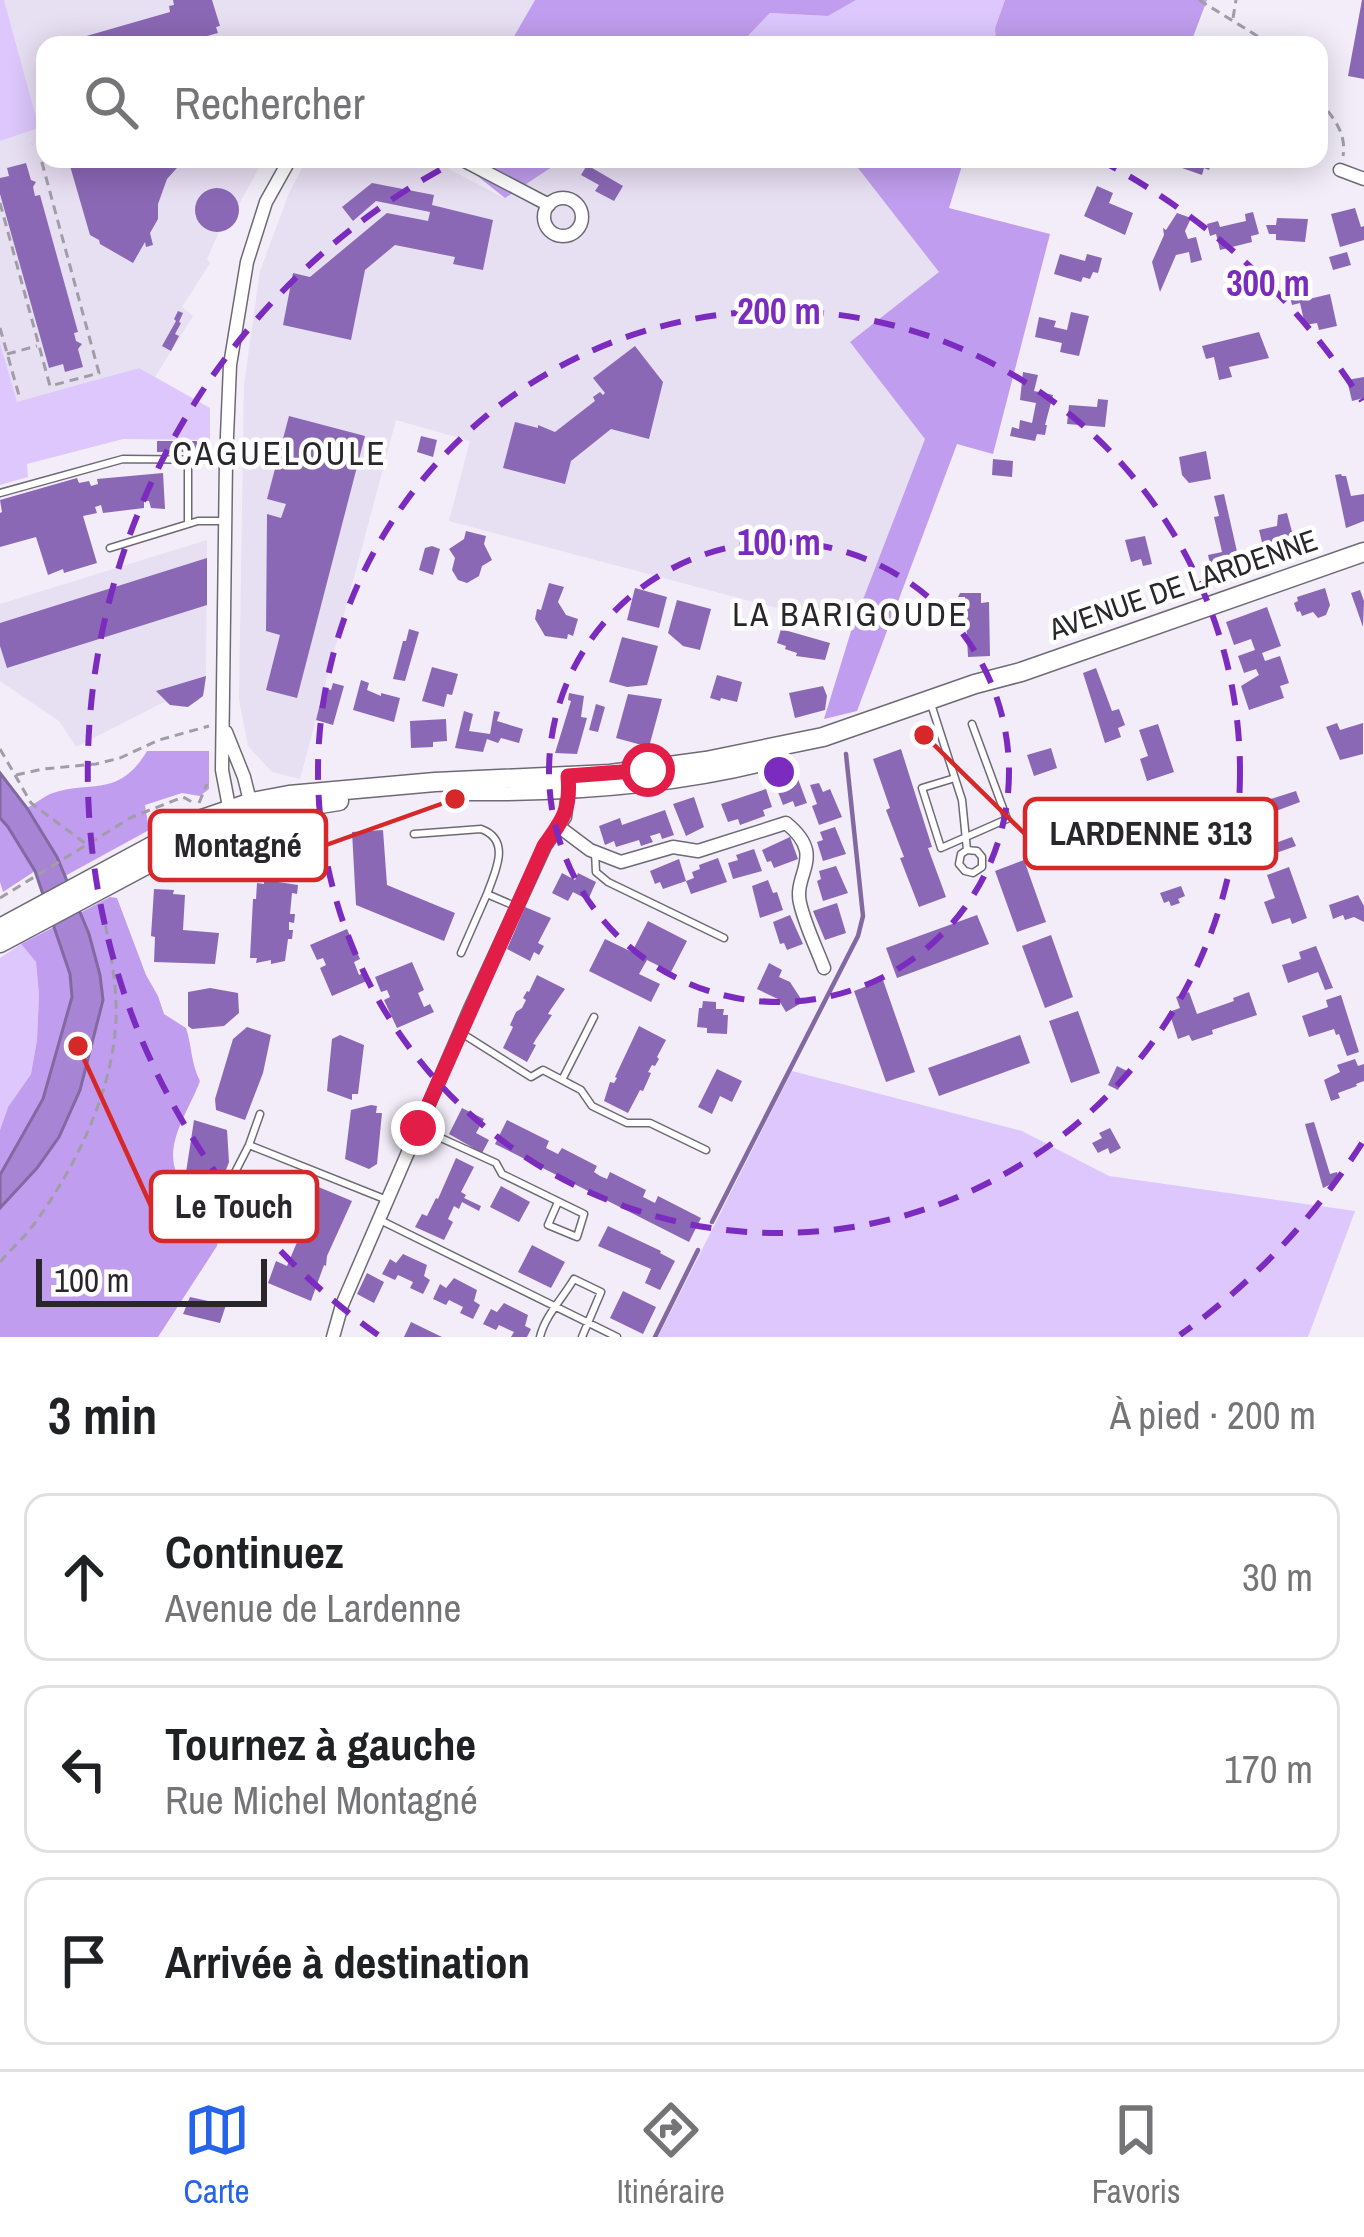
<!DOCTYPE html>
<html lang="fr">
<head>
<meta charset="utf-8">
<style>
  :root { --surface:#fff; --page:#f6f6f6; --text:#202124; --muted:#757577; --line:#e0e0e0; --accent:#2563eb }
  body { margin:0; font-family:"Archivo Narrow",sans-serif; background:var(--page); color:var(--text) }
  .scale { position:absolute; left:36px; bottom:30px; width:231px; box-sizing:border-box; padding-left:12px; border:6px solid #29272c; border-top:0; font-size:33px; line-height:42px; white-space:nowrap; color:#29272c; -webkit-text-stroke:9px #fff; paint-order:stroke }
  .stop { position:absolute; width:36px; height:36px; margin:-27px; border:9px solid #e11d48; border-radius:50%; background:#fff }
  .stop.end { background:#e11d48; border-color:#fff; box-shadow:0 3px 12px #0008 }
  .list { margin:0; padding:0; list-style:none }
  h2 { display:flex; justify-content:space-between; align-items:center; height:156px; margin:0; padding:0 48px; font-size:51px }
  h2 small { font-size:39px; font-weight:400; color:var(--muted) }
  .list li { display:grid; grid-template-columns:78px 1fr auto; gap:36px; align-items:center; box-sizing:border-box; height:168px; margin:0 24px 24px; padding:0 24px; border:3px solid var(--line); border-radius:24px }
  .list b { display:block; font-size:45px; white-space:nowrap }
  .list p { margin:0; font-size:39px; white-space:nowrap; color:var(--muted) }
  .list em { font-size:39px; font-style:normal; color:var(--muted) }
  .icon { flex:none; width:66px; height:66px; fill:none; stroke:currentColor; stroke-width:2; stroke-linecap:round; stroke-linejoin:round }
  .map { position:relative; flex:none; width:1364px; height:1337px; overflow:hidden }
  .search { position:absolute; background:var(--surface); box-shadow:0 6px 30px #0003; left:36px; right:36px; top:36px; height:132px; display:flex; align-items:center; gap:30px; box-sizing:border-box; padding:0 42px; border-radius:24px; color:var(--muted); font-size:45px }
  .sheet { height:732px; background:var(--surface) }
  nav { display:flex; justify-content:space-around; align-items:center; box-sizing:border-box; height:168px; border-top:3px solid var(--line); background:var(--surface); font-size:33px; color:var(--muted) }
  nav a { display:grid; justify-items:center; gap:6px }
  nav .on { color:var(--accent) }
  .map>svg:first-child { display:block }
  .built { fill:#e7dff2 }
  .green { fill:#ddc7fc }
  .forest { fill:#c09dee }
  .water { fill:#a885d4; stroke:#8269a2; stroke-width:3 }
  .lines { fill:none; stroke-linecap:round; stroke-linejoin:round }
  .stream { stroke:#8269a2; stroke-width:4.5 }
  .building { fill:#8b68b5 }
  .service-casing { stroke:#6e6a75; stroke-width:9 }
  .minor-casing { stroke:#6e6a75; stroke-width:15 }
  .primary-casing { stroke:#6e6a75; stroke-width:21 }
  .path { stroke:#a19da7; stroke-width:3; stroke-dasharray:9 6; stroke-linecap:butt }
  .service { stroke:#fff; stroke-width:6 }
  .minor { stroke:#fff; stroke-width:12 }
  .primary { stroke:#fff; stroke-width:18 }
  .route { stroke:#e11d48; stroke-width:15 }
  .ring { fill:none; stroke:#7b2cbf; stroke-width:6; stroke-dasharray:21 15 }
  .labels { text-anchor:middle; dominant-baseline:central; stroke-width:9; stroke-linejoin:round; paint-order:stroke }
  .street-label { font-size:30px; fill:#29272c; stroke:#fff }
  .neighbourhood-label { font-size:33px; letter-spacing:3px; fill:#29272c; stroke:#fff }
  .centre { fill:#7b2cbf; stroke:#fff; stroke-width:6 }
  .ring-label { font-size:36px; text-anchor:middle; font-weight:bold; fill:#7b2cbf; stroke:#fff; stroke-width:9; stroke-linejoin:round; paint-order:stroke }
  .leader { fill:none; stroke:#d62828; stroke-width:4.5 }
  .callout-dot { fill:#d62828; stroke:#fff; stroke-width:4.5 }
  .callout { fill:#fff; stroke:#d62828; stroke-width:4.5 }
  .callout-label { font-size:33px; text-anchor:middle; font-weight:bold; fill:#29272c }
</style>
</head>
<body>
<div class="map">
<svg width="1364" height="1337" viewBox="0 0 1364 1337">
  <rect width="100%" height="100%" fill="#f2edf9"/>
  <path class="built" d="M4,0H535L509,45H45V159H264L238,206L234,223L219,232L207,259L210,263L182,307L193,316L155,377L139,368L17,403L0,343V141L39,128Z
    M307,159H430L504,198L564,159H851L940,272L850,342L926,439L852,628L449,521L470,441L396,420L300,779L272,772L248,746L239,700L244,385L260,271L289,193Z
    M207,540L206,676L205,691L198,701L183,707L164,702L76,747L59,721L0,681V604Z"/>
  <path class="green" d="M0,0H4L39,128L0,141Z
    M856,0H1005L995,28L996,45H750L744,40L770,13L828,16Z
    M0,343L17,402L139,368L210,408V440L123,439L27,464L28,477L0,485Z
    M21,944L36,962L39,995L37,1040L31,1074L8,1107L0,1130V958Z
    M792,1071L1022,1131L1109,1176L1355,1211L1308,1337H658Z"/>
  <path class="forest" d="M535,0H856L828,16L770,13L745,39L750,45H509Z
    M1005,0H1207L1190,45H996L995,28Z
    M456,159H564L505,198Z
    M851,159H964L949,208L1050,234L993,454L957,444L857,711L824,719L852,628L925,439L850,342L939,272Z
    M147,751H209V789L200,796L182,793L145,805L149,830L65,876L57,857L27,808C35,804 44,796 53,793C93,780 119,798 147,751Z
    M0,818L8,827L35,871L3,892L0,882Z
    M110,897L117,898L146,975L158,996L164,1014L186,1028C192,1046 191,1064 200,1081C187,1116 157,1151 184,1186L227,1194L217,1246L158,1337H0V1208L37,1168L59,1137L80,1090L100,975L80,913Z
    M54,927L70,974L72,997L69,1014L43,1099L0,1175V1130L8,1107L31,1074L37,1040L39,995L36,962L21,944Z"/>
  <path class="water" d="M0,773L27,808L57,857L89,934L100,975L103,1000L80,1090L59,1137L37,1168L0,1208V1175L43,1099L72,997L70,974L35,871L8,827L0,818Z"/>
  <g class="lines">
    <path class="stream" d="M712,1222L858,936L863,916L846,754
      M655,1337L698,1250"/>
  </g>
  <path class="building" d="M173,0H212L220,26L216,27L218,33L207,36L205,42L199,38L185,42L186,45H70L69,41L170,12L169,6L174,5Z
    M1362,0H1364V79L1348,76Z
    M68,159H185L167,179L158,204V219L150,233L153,245L146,247L145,242L133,263L100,244L99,240L90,235Z
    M1185,159H1213L1209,170L1204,168L1202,175L1182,168Z
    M26,163L31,180L36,182L33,187L35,196L40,195L78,332L74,333L76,341L82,344L78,349L83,367L65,372L63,364L49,368L0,194V178L9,176L7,168Z
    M587,165L623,186L614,201L595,191L599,185L581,175Z
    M372,183L434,195L432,205L493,220L483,270L453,264L455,257L395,245L365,270L351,340L283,325L293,273L310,277L387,213L428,221L430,212L376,201L353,221L342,207Z
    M1097,186L1113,193L1109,203L1133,213L1125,235L1084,216Z
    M195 210a22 22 0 1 1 44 0a22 22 0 1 1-44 0Z
    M1355,208L1361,227L1364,226V240L1340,247L1331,214Z
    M1253,212L1259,234L1251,236L1252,242L1220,250L1216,234L1210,236L1207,224L1218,221L1220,227L1237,223L1246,221L1245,214Z
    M1177,213L1191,218L1185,231L1188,239L1196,237L1202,260L1191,263L1189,252L1176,255L1160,292L1152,262L1164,235L1163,228L1166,230Z
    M1277,218L1308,219L1305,242L1276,240V234H1269L1266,225H1276Z
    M1347,252L1351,265L1333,270L1329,257Z
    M1060,254L1085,261L1087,254L1102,258L1098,273L1093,272L1090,279L1083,277L1081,282L1054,274Z
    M1305,285L1309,299L1330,294L1337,326L1319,330L1317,323L1305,325L1300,303L1292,305L1288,289Z
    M178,311L183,313L179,322L181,323L175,334L179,336L171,351L162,346L176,321L174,319Z
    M1071,312L1089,316L1079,356L1060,352L1062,343L1035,337L1039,317L1056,321L1054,327L1067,330Z
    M1259,332L1269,358L1229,367L1232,377L1219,380L1214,357L1206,359L1202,346Z
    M635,346L663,382L649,439L611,429L571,461L565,484L503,468L515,422L538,428V425L555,432L595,401L593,397L600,392L603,395L605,393L593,378Z
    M1023,372L1038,375L1034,391L1053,395L1045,425H1047L1045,435L1037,434L1035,441L1010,436L1012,427L1019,429L1020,420L1032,423L1036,403L1020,400Z
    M1364,377V398L1352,401L1347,380Z
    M1098,399L1108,400L1105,427L1067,424L1069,405L1097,407Z
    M289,416L365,436L297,698L266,690L280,635L266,631L267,514L281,518L286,504L267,499Z
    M421,436L437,440L433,457L417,452Z
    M157,441H197V452H157Z
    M1206,451L1211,479L1189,483L1182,475L1179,457Z
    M993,459L1013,461L1012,477L992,475Z
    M163,473L165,509L151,508L149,501H144V508L103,513L101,505L95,507L97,513L83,516L97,563L64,573L63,569L48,575L36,537L0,547V513L2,512L0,500L77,478L79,483L89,481L91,486L98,484L97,479Z
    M1341,474L1342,476H1346L1351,496L1364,494V521L1346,528L1335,475Z
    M1224,494L1238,556L1224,559L1226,564L1211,568L1208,555L1222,552L1214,517L1219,516L1214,496Z
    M1287,513L1295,543L1264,550L1259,530L1277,526L1278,515Z
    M466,531L486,536L484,544L492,560L482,566L479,576L467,583L458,580L452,570L455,558L449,549L464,539Z
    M1145,536L1152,564L1143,566L1141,559L1131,562L1125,540Z
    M432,546L440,549L433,575L419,570L425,548Z
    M207,558V605L7,668L0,646V623Z
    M549,583L564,587L558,602L566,615L578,619L573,636L568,634L567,639L545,636L535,619L537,609L541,610Z
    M635,588L667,597L659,628L627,620Z
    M1325,588L1330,605L1326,615L1318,618L1313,612L1302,616L1300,611L1297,612L1294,603L1298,601L1297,597Z
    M1360,590L1364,601L1363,627L1351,593Z
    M960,593H981V603L989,602L990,656L968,657L965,597H958Z
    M677,600L711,609L700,650L683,646L668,633Z
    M1267,607L1281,646L1262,653L1265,661L1280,656L1289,683L1280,686L1284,698L1249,710L1241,686L1259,675L1256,669L1244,673L1238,656L1255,650L1251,639L1234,645L1226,622Z
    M409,629L419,632L405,681L393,679L403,641H406Z
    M781,629L830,643L825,660L796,656L797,653L785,649L786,646L777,643Z
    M622,637L658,646L647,685L627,687L609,682Z
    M432,667L458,674L452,695L447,694L444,707L422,701Z
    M1096,668L1112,711L1119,709L1125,725L1118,728L1121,737L1105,743L1083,673Z
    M717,675L742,682L737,702L721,698L720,701L710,698Z
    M206,676L203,696L188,707L170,705L156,691Z
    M361,680L369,683L367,690L381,696V693L400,698L394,722L353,710Z
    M333,683L344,686L333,725L316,720L324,688L331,690Z
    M823,686L827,696L825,710L795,718L789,693Z
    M569,693L584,696L581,717L587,718L577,754L555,753L571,701L568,700Z
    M628,694L662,699L649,747L616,738Z
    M596,704L605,707L598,732L589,730Z
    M464,711L473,714L469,731L490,734L494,711L500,712L497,721L523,729L519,743L501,738L498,743L487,739L483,752L455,748Z
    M446,719L447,741L433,742V747L411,748L410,721Z
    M1337,723L1340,730L1363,723V754L1340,760L1326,727Z
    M1158,724L1174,772L1147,781L1140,759L1148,756L1139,730Z
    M1051,748L1057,768L1034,776L1027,755Z
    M901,749L932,847L928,848L946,897L919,907L900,858L904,857L886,810L890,808L873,759Z
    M798,779L807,803L795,807L793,801L783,805L776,787Z
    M819,783L823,792L830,789L842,817L819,825L812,806L817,804L810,785Z
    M766,789L772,807L763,810L765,816L740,825L738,819L728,822L721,804Z
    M1296,791L1300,802L1260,817L1270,845L1292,837L1296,846L1273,854L1275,860L1256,867L1250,849L1246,850L1242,839L1245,837L1243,832L1240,833L1237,826L1241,825L1237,813L1253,808L1252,805Z
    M694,797L704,827L686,836L673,804Z
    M665,810L674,835L662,839L660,833L650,836L653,842L641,846L639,840L616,847L614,841L605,845L599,826L620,818L622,825Z
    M835,827L846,854L823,861L817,842L823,840L820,832Z
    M383,830L387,885L455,913L444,941L356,905L352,832Z
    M790,837L798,859L774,868L771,861L767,862L762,850Z
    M754,849L762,871L733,879L728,863L738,860L736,855Z
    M718,858L727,882L691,894L686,881L694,878L692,872L700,869L699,865Z
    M679,859L686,881L663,889L660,882L655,884L650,871Z
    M1024,860L1046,922L1017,932L995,871Z
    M836,866L848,893L823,901L817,881L821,879L819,871Z
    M1289,867L1307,918L1292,924L1290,918L1272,924L1264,902L1275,898L1267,875Z
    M270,873L279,874L278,882L298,885L297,894L292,893L290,914H295L294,923L289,922V930H293L292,939H288L285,961L271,964V960L256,963L257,958H250L253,899H256L257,883L264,884V877H270Z
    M562,873L575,880L578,873L596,882L588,900L573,892L568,901L552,893Z
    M768,880L773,893L777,892L783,910L760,918L752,886Z
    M1181,886L1185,896L1178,899L1180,903L1171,906L1169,901L1164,903L1160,893Z
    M154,889L174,890L173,894L185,895L183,930L219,933L215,964L154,962L155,937L151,936Z
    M1358,895L1364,906V922L1354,917L1345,920L1343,915L1333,919L1329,905Z
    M837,903L846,933L825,940L813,911Z
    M525,907L551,918L538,943L544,946L539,955L534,952L530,961L507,949Z
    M790,915L803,944L787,950L784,943L780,944L773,922Z
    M977,915L989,944L897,978L886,948Z
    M648,921L687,941L671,972L647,960L639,974L660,984L651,1002L589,971L605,939L632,952Z
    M347,929L360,959L354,962L359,975L365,972L369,980L332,996L320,968L326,965L323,958L317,960L310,945Z
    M1051,935L1073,997L1045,1008L1022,946Z
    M1316,946L1333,988L1325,990L1318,972L1288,983L1282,965L1301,959L1299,952Z
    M412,962L424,990L418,993L424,1007L430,1004L434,1012L397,1028L384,1000L390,997L387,990L381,992L375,977Z
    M769,963L782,970L779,977L790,982L803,1002L786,1012L778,999L757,989Z
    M537,975L565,989L551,1009L548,1014L552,1015L536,1039L533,1044L536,1045L527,1062L503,1048L513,1027L510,1025L516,1012L522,1008L526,1000L523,998L527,991L529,992Z
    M883,980L915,1072L886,1082L854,991Z
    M210,988L238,993L239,1013L224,1026L192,1029L188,1026V992Z
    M1189,992L1197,1014L1234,1001L1233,998L1249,992L1257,1015L1212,1030L1213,1034L1192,1041L1189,1035L1178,1039L1169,1012L1180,1008L1176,997Z
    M1341,995L1359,1052L1347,1056L1339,1034L1336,1035L1334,1029L1309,1037L1302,1016L1328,1007L1326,1000Z
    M703,1001L716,1002V1009H724L723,1015H728L727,1034L707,1033V1028L697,1027L699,1008H702Z
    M1078,1011L1100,1073L1071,1083L1049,1021Z
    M639,1026L666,1040L657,1057L659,1059L655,1066L652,1065L648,1072L651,1073L648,1080L643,1091L640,1090L628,1113L604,1101L610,1082L614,1083L617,1078L615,1077Z
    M247,1027L271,1035L263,1073L245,1120L216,1110L215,1099L233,1039Z
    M340,1035L364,1045L358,1094H352V1100L327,1091L332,1039Z
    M1020,1035L1030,1063L939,1096L928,1068Z
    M1355,1059L1358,1066L1364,1064V1081L1356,1084L1357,1086L1338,1093L1340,1098L1331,1101L1324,1080L1340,1072L1337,1065Z
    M1117,1066L1127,1071L1118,1090L1108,1085Z
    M717,1069L742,1081L732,1102L720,1096L712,1114L698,1107Z
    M371,1105L377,1106L376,1113H382L377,1164L369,1169L345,1159L351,1110Z
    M462,1108L484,1119L476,1133L489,1140L482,1153L449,1134Z
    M194,1120L227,1130L229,1162L221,1183L200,1185L185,1179Z
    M507,1120L549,1141L546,1148L558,1154L562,1148L597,1166L594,1172L600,1176L607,1179L610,1172L646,1190L643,1197L655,1203L658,1196L701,1218L689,1242L495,1144Z
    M1314,1122L1330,1174L1337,1172L1340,1180L1323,1188L1305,1124Z
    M1110,1128L1121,1148L1110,1154L1108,1148L1098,1153L1092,1143L1102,1138L1099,1133Z
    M456,1158L474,1167L461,1192L466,1195L464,1198L481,1206L479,1211L462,1202L459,1209L454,1206L448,1219L453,1222L444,1240L415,1227L422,1214L427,1216L436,1198L438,1199Z
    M309,1183L352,1201L327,1256L326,1266L324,1265L311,1301L268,1283L276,1261L287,1266L311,1209L300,1205Z
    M501,1186L530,1202L519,1222L490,1207Z
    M608,1226L661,1251L660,1253L675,1261L660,1290L645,1283L651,1269L598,1246Z
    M532,1245L565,1262L551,1288L518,1272Z
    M403,1254L427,1265L424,1276L430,1280L423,1294L410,1288L413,1282L398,1275L395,1280L382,1274L390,1259L396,1263Z
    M367,1273L384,1282L374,1303L357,1294Z
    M454,1278L477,1290L474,1301L480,1305L473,1319L460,1313L463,1307L449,1300L446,1305L433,1299L440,1284L446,1288Z
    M623,1291L656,1307L643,1334L610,1318Z
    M190,1297L226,1305L220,1323L183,1314Z
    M504,1303L528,1315L525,1326L531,1329L527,1337H511L514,1332L499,1325L496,1330L483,1324L491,1309L497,1312Z
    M411,1322L442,1337H404Z"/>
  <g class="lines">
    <g class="service-casing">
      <path id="service" d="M0,493L123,459L226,460
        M188,524V460
        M110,548L198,521H222
        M931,704L962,800L967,850L961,854L959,864L965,871L973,873L982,867V857L977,851L967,850
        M955,778L922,788L941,848L1007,819L972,724
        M414,834L481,829C512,840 495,872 487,894L517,907
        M595,852L596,872L608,882L724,938
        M461,953L487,894
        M463,1034L531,1077L543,1070L581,1090L592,1106L627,1123H650L706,1150
        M562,1080L594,1017
        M419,1128L496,1163L502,1174L584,1214L577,1237L548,1225L558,1202
        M249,1145L387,1200
        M212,1186L219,1189L228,1186L249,1145L260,1114
        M382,1221L617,1337
        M540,1337C545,1316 562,1299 574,1279L601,1292L582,1337"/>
    </g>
    <g class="minor-casing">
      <path id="minor" d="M461,159L549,205
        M1340,170L1364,179
        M544 217a19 19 0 1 1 38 0a19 19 0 1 1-38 0Z
        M226,732L244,777L252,809
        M230,812L222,770L226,460L230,365L247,262L266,202L290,159
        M558,826L590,850L621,862L673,847L698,851L786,823C827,856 793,873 800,903C805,925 816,947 824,968
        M333,1337L342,1305L469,1011L545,846L565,817L569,783"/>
    </g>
    <g class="primary-casing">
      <path id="primary" d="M468,791C571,792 674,785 774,759
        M0,928L202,819L252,802L289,795L435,782L610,774L706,761L823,737L975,684L1021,672L1364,552
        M0,943L221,825L264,813L339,801"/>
    </g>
    <path class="path" d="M1199,0L1272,45
      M1233,18L1236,0
      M1319,99C1332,117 1347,132 1343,156
      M0,203L50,386L99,373L41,159L45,140L32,144
      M0,328L20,399
      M7,354L37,346
      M0,749L31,803L86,844L97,857
      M16,775L43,769L96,764L120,758L159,740L209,726
      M199,803L207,784
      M0,898L132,817L183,797L192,802
      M0,1262C12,1248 27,1235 37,1220C80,1160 119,1078 116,1003C115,972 108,941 103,911L106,907"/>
    <use href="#service" class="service"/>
    <use href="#minor" class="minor"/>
    <use href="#primary" class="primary"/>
  </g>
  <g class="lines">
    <path class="route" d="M418,1128L544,846C563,820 571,809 568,776L648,770"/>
  </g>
  <g class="ring">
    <circle cx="779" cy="772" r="230"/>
    <circle cx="779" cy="772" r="461"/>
    <path d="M1362 1143A691 691 0 0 1 1180 1335M378 1335A691 691 0 0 1 460 159M1098 159A691 691 0 0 1 1362 401"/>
  </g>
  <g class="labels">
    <g class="street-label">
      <text transform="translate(1183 584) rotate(-19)">AVENUE DE LARDENNE</text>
    </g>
    <g class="neighbourhood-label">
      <text x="280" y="453">CAGUELOULE</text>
      <text x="851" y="614">LA BARIGOUDE</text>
    </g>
  </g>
  <circle cx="779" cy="772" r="18" class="centre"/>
  <g class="ring-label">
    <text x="1268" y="296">300 m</text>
    <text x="779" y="324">200 m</text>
    <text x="779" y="555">100 m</text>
  </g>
  <path class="leader" d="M924 735L1025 834M455 799L326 845M78 1046L151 1206"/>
  <g class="callout-dot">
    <circle cx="924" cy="735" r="12"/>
    <circle cx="455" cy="799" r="12"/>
    <circle cx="78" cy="1046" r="12"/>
  </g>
  <g class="callout">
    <rect x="1025" y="799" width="251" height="69" rx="12"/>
    <rect x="150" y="811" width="176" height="69" rx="12"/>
    <rect x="151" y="1172" width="166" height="69" rx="12"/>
  </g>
  <g class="callout-label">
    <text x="1151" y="845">LARDENNE 313</text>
    <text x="238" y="857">Montagné</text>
    <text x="234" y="1218">Le Touch</text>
  </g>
</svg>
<div class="scale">100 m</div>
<div class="stop" style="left:648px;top:770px"></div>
<div class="stop end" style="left:418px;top:1128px"></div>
<div class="search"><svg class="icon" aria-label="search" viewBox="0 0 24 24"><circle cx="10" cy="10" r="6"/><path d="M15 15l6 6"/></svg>Rechercher</div>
</div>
<section class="sheet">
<h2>3 min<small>À pied · 200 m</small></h2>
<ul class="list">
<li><svg class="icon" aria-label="ahead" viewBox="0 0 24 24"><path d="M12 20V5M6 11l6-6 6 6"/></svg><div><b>Continuez</b><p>Avenue de Lardenne</p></div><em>30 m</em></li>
<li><svg class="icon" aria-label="left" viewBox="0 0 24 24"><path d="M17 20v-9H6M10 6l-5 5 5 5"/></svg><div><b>Tournez à gauche</b><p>Rue Michel Montagné</p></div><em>170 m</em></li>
<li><svg class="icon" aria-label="arrive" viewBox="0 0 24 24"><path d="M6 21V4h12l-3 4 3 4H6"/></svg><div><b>Arrivée à destination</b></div></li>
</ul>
</section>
<nav>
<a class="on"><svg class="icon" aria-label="map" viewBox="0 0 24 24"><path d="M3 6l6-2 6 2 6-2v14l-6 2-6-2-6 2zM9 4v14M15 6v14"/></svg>Carte</a>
<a><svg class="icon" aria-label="directions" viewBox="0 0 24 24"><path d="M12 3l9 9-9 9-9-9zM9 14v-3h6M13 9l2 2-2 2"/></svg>Itinéraire</a>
<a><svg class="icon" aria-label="saved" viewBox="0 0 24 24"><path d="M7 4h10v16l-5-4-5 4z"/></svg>Favoris</a>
</nav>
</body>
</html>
